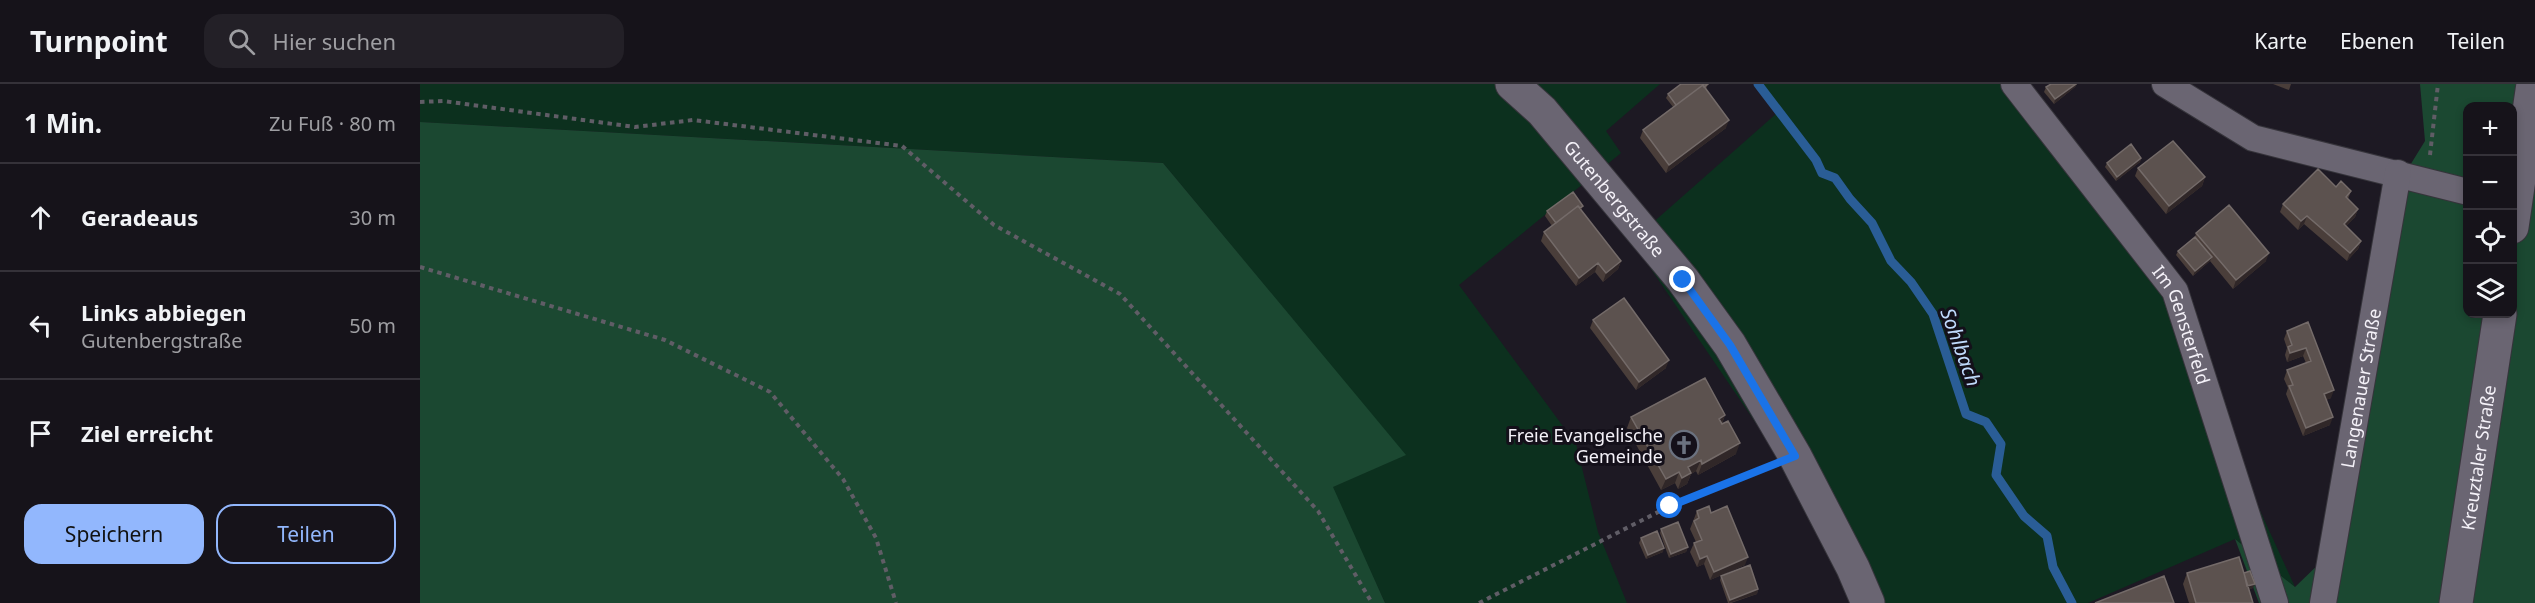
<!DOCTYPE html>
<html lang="de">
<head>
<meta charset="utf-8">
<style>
  :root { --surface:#16131a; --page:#232027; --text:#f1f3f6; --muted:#9e9ea2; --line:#353239; --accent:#92b7fd }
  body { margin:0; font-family:"Noto Sans",sans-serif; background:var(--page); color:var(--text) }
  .controls { position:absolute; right:18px; top:18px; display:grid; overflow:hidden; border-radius:12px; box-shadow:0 3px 9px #0003 }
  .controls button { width:54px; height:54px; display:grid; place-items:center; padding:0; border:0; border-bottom:2px solid var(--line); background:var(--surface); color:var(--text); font:30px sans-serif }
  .stop { position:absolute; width:18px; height:18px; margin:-14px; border:4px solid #1a73e8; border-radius:50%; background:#fff }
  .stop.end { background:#1a73e8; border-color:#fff; box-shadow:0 2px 6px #0008 }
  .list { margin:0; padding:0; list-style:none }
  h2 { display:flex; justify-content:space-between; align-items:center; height:78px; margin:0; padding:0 24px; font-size:26px }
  h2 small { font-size:20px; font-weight:400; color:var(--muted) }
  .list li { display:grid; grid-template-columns:39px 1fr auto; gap:18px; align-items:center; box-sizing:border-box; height:108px; padding:0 24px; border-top:2px solid var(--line) }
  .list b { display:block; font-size:22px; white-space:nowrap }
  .list p { margin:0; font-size:20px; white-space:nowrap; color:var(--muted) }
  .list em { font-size:20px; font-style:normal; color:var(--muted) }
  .actions { display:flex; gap:12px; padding:18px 24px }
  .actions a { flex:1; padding:14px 0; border:2px solid var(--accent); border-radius:18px; text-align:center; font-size:21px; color:var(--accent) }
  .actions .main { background:var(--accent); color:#111 }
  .icon { flex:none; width:33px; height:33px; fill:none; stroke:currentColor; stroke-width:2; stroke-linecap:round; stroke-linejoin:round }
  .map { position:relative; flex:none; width:2115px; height:519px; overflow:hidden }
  header { display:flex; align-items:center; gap:36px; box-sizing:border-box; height:84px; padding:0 30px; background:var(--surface); border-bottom:2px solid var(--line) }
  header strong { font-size:28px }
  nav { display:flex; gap:33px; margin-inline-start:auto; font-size:21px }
  .search { width:420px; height:54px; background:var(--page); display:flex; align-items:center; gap:15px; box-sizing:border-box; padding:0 21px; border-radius:18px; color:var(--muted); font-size:22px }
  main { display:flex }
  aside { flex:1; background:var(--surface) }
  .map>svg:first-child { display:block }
  .green { fill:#0c301e }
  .forest { fill:#1b4831; fill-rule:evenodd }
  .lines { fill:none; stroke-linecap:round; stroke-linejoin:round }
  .stream { stroke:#2a5d96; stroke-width:9 }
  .street-casing { stroke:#36343b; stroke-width:28 }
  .secondary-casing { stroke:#36343b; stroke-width:35 }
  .path { stroke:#605d66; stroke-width:4; stroke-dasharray:4.5 4.5; stroke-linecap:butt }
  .street { stroke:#6a6572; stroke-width:26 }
  .secondary { stroke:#6a6572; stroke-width:33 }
  .wall { fill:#4a3e3a }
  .shaded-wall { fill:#302728 }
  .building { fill:#5c524f; stroke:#746b69; stroke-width:1.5 }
  .route { stroke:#1a73e8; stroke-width:8 }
  .labels { text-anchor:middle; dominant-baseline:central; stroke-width:6; stroke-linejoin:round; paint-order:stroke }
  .street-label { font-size:18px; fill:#f4f1f8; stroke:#14101a }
  .poi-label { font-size:18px; fill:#f4f1f8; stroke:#14101a; text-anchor:end }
  .water-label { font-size:20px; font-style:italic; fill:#c0dbfd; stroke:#14101a }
</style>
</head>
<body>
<header>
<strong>Turnpoint</strong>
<div class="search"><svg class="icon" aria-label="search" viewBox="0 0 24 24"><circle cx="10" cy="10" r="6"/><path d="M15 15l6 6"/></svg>Hier suchen</div>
<nav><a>Karte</a><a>Ebenen</a><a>Teilen</a></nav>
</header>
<main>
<aside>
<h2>1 Min.<small>Zu Fuß · 80 m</small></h2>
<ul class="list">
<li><svg class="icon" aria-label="ahead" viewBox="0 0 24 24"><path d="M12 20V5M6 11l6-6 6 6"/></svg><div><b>Geradeaus</b></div><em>30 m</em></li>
<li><svg class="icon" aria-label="left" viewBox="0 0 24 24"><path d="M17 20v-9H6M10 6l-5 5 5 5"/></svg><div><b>Links abbiegen</b><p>Gutenbergstraße</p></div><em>50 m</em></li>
<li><svg class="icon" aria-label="arrive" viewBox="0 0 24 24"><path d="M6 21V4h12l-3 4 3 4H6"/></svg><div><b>Ziel erreicht</b></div></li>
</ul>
<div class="actions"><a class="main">Speichern</a><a>Teilen</a></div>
</aside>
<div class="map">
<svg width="2115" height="519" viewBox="0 0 2115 519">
  <rect width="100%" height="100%" fill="#1d1923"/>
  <path class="green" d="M0,0H1240L1186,47L1201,69L1039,201L1156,360L1178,448L1207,519H965L912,403L985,371L743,79L0,38Z
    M1334,0H1593L1742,212L1875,503L1815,455L1668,519H1458L1212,157L1357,29Z"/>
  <path class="forest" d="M2000,0H2115V519H1839L1815,455L1875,503L1903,476L1968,117L2005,57ZM2048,22H2092V230H2048Z
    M0,38L743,79L986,371L913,403L965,519H0Z"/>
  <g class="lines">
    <path class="stream" d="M1338,0L1396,76L1402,89L1415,94L1430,115L1452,139L1471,177L1491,198L1513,230L1546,330L1566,338L1581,360L1576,391L1604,432L1627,452L1633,483L1652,519"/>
    <g class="street-casing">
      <g id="street">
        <path id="s1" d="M1594,0L1755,207L1855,519"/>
        <path d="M1745,0L1833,54L2048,108"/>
        <path id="s2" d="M1903,519L1978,89"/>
      </g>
    </g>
    <g class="secondary-casing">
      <g id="secondary">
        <path id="s3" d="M1092,0L1122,27L1263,196L1310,261L1375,372L1433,484L1448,519"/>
        <path d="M2092,143L2113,0"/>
        <path id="s4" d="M2036,519L2080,230"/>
      </g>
    </g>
    <path class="path" d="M0,18L23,17L215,43L273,36L482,62L574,141L700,210L898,427L952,519
      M2010,71L2018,0
      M0,183L245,256L350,308L423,395L456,454L476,519
      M1059,519L1250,422L1347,383"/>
    <use href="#street" class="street"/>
    <use href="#secondary" class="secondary"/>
  </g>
  <path class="wall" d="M1288,0L1286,5L1306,44L1246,89L1220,54L1223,46L1253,23L1246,14L1248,10Z
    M1631,0H1657L1655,3L1634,20L1624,8L1626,3Z
    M1853,0H1871L1869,6Z
    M1721,74L1720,78L1696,97L1685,83L1687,79Z
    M1718,84L1785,93L1782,102L1746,130L1715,92Z
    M1916,103L1931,107L1928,115L1938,125L1935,133L1926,142L1941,157L1938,165L1927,177L1884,140L1878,146L1860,128L1863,120Z
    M1163,122L1161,126L1201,177L1198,185L1183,198L1175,188L1156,202L1121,157L1124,148L1132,142L1125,132L1127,127Z
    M1776,149L1846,177L1813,205L1790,177L1773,192L1756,171L1758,167L1775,153Z
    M1173,236L1246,284L1216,306L1170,244Z
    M1888,238L1911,314L1906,316L1910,341L1883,352L1866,310L1868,304L1864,295L1867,286L1886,279L1883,272L1867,278L1865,271L1867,264L1864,255L1867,247Z
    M1305,331L1302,340L1316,370L1278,391L1276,387L1271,390L1267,400L1258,405L1255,399L1241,406L1207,344L1211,333Z
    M1277,427L1291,429L1325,481L1290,496L1284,480L1277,483L1270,468L1274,459L1276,458L1270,445Z
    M1241,445L1268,463L1266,468L1249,474L1240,449Z
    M1221,454L1243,468L1226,475L1219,459Z
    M1767,489H1824L1833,504L1829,505L1833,519H1769L1763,500Z
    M1301,492L1338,505L1337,510L1311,519H1308L1300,496Z"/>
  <path class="shaded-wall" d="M1656,0H1657L1655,3L1634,20L1635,15Z
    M1309,36L1306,44L1246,89L1249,81Z
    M1721,74L1720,78L1696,97L1697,93Z
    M1785,93L1782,102L1746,130L1749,122Z
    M1938,125L1935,133L1921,148L1924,140Z
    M1887,132L1884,140L1878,146L1881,137Z
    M1941,157L1938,165L1927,177L1930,169Z
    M1849,169L1846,177L1813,205L1816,196Z
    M1792,173L1790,177L1773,192L1775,187Z
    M1201,177L1198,185L1183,198L1186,189Z
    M1178,179L1175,188L1156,202L1159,194Z
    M1886,264L1883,272L1867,278L1870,269Z
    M1249,276L1246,284L1216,306L1219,298Z
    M1914,306L1911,314L1901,318L1904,310Z
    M1305,331L1301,342L1299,335Z
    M1913,333L1910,341L1883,352L1886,344Z
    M1320,359L1316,370L1278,391L1282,380Z
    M1281,376L1276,387L1271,390L1267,400L1258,405L1262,394L1268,383Z
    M1259,388L1255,399L1241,406L1246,395Z
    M1268,463L1266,468L1249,474L1251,470Z
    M1244,464L1243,468L1226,475L1228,471Z
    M1287,472L1284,480L1277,483L1280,475Z
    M1328,473L1325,481L1290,496L1294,488Z
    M1835,500L1833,504L1822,508L1823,503Z
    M1338,505L1337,510L1309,519L1310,516Z"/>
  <path class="building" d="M1261,0H1288L1284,3L1283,1L1256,21L1248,10Z
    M1631,0H1656L1635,15L1626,3Z
    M1283,1L1309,36L1249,81L1223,46Z
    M1753,57L1785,93L1749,122L1718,84Z
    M1711,60L1721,74L1697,93L1687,79Z
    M1898,85L1916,103L1921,97L1931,107L1926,113L1938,125L1924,140L1941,157L1930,169L1887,132L1881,137L1863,120Z
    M1153,108L1163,122L1160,124L1158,122L1136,139L1127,127Z
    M1809,121L1849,169L1816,196L1776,149Z
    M1158,122L1201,177L1186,189L1178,179L1159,194L1124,148Z
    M1775,153L1792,173L1775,187L1758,167Z
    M1204,214L1249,276L1219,298L1173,236Z
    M1888,238L1914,306L1904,310L1913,333L1886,344L1869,302L1873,301L1867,286L1891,277L1886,264L1870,269L1868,263L1872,261L1867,247Z
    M1285,294L1305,331L1299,335L1302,340L1308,337L1320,359L1282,380L1281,376L1268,383L1271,389L1262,394L1259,388L1246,395L1211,333Z
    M1289,422L1291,429L1307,422L1328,473L1294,488L1287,472L1280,475L1274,459L1282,456L1274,437L1279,434L1277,427Z
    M1258,438L1268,463L1251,470L1241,445Z
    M1237,447L1244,464L1228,471L1221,454Z
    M1819,473L1833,519H1776L1767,489Z
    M1330,481L1338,505L1310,516L1301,492Z
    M1830,487L1835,500L1827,502L1824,489Z
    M1744,492L1754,519H1675Z"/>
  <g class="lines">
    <path class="route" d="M1250,422L1375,372L1310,261L1263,196"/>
  </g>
  <defs>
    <g id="church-ring" transform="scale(1.5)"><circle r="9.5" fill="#14101a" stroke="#6b7280" stroke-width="1.5"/><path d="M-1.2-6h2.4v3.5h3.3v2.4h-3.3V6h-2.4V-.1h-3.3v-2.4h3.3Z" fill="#6b7280"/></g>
  </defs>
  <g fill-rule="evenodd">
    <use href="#church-ring" x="1264" y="361"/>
  </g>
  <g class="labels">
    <g class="street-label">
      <text stroke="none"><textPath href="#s3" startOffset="154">Gutenbergstraße</textPath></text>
      <text stroke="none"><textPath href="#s1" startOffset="296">Im Gensterfeld</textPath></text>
      <text stroke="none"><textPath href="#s2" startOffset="218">Langenauer Straße</textPath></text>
      <text stroke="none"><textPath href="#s4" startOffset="147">Kreuztaler Straße</textPath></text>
    </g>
    <g class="poi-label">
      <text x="1243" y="351">Freie Evangelische<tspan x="1243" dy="21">Gemeinde</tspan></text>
    </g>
    <g class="water-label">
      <text transform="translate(1541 263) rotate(70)">Sohlbach</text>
    </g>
  </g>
</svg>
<div class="controls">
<button>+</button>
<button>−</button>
<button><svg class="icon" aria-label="locate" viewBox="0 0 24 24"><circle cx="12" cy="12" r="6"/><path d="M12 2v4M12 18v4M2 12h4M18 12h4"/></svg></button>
<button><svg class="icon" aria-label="layers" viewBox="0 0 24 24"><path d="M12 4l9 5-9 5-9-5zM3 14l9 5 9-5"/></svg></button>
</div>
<div class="stop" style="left:1250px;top:422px"></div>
<div class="stop end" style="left:1263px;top:196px"></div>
</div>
</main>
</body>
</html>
